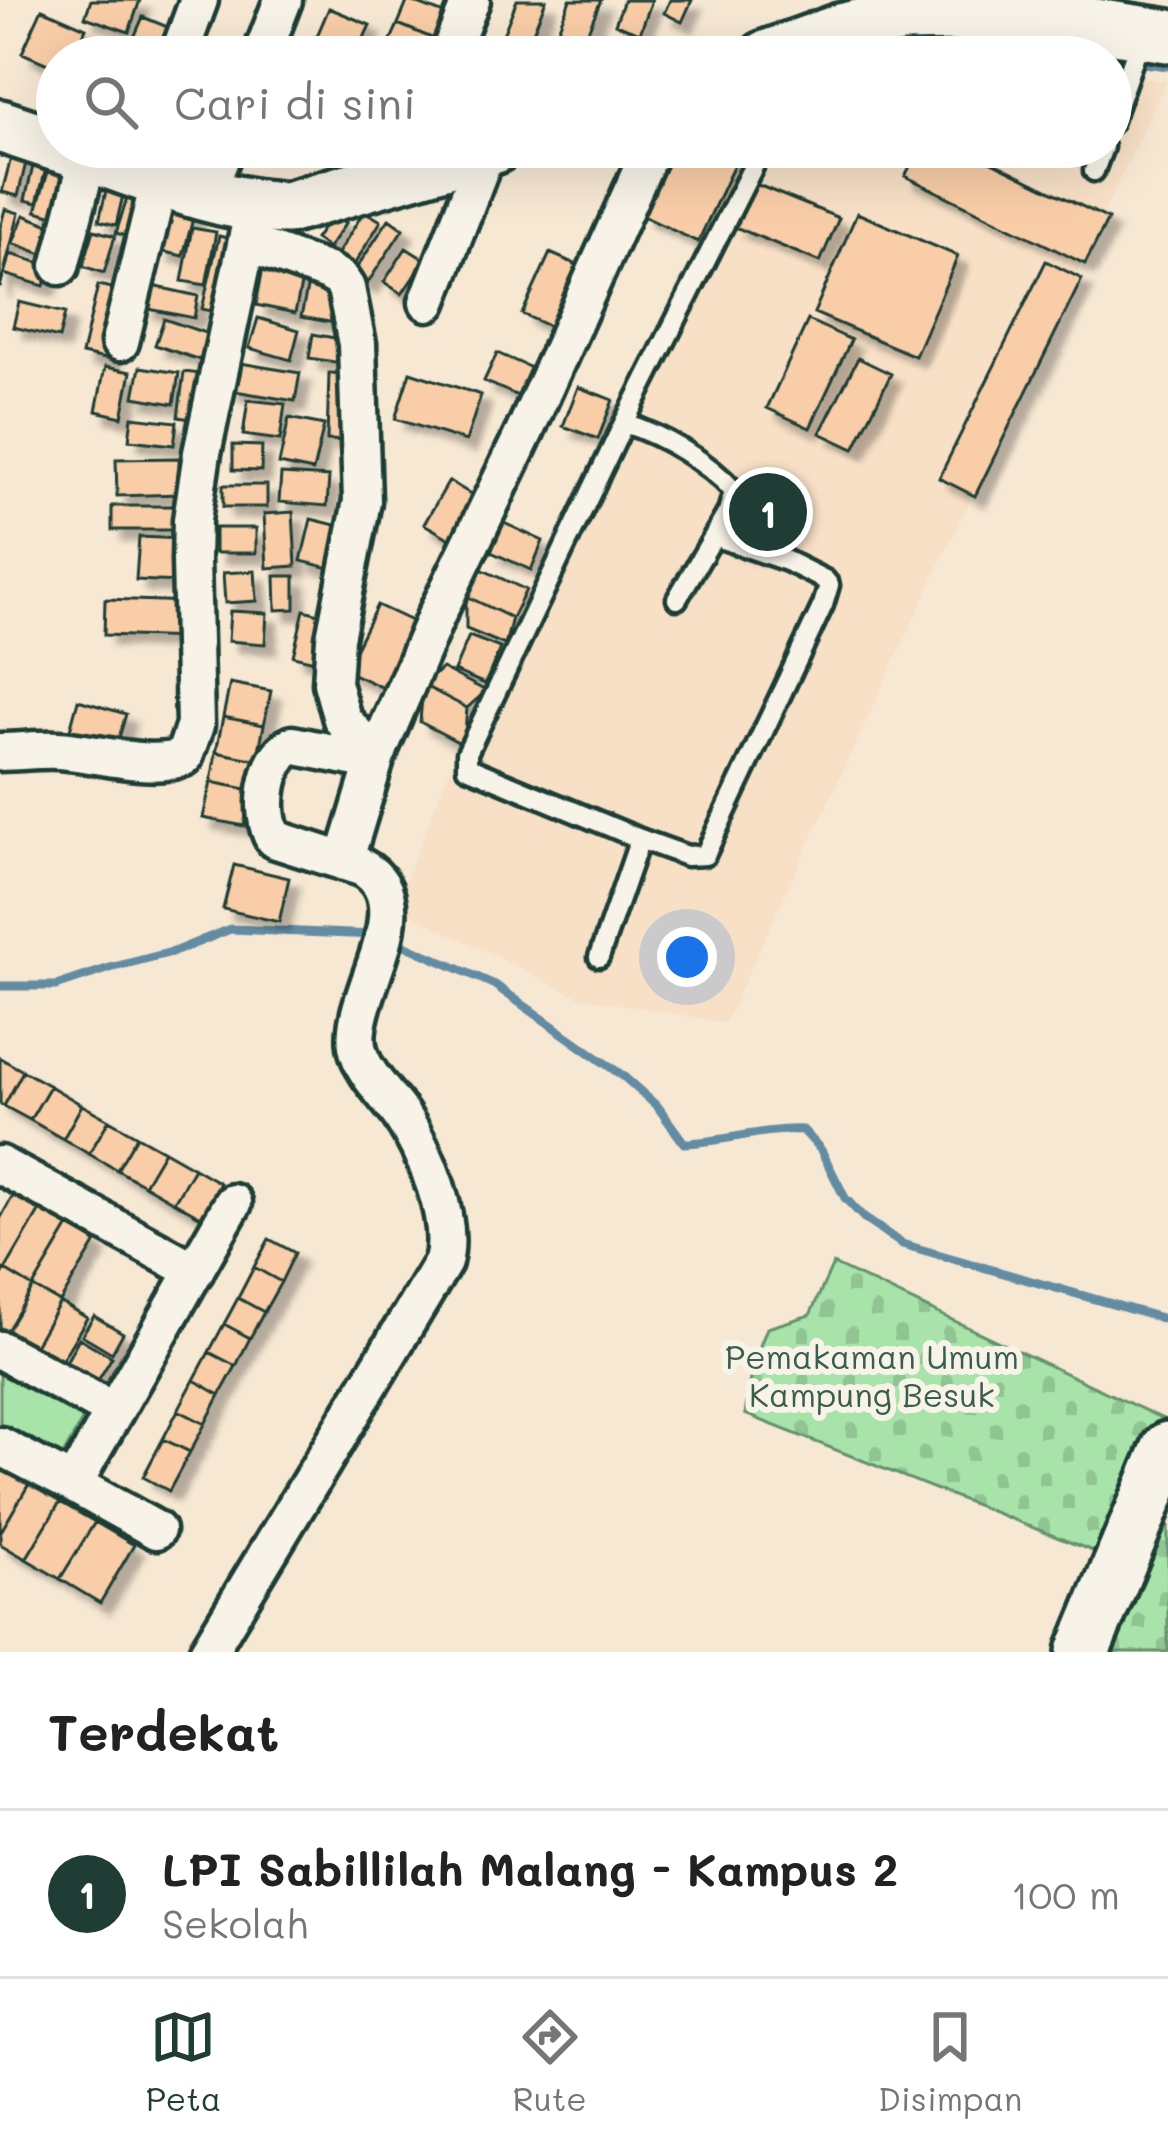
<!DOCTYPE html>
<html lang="id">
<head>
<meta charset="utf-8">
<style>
  :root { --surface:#fff; --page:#f2f2f2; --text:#222; --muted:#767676; --line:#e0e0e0; --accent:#1f3d34 }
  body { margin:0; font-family:Mali,sans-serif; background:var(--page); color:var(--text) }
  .you { position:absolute; left:687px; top:957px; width:42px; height:42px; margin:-30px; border:9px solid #fff; border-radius:50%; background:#1a73e8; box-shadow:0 0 0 18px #1a73e833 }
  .badge { display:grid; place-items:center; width:78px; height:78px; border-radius:50%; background:var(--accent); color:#fff; font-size:39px; font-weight:700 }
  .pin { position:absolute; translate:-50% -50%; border:6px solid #fff; box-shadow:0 3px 12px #0006 }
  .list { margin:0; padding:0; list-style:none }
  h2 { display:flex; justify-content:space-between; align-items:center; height:156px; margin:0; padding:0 48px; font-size:51px }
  h2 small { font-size:39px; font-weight:400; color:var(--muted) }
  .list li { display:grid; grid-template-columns:78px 1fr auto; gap:36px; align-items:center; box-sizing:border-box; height:168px; padding:0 48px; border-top:3px solid var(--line) }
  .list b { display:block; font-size:45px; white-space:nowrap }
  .list p { margin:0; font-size:39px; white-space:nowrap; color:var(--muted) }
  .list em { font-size:39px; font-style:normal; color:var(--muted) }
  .icon { flex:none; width:66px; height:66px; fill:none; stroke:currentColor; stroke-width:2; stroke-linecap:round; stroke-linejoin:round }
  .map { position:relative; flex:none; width:1168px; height:1652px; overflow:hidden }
  .search { position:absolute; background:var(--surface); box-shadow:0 12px 48px #0002; left:36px; right:36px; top:36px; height:132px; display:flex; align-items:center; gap:30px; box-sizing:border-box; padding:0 42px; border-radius:66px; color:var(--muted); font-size:45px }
  .sheet { height:324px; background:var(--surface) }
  nav { display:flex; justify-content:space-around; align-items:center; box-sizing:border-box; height:168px; border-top:3px solid var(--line); background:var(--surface); font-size:33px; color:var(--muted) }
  nav a { display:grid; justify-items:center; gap:6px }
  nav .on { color:var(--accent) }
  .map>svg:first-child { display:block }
  .built { fill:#f7e0c6 }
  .cemetery { fill:url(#cemetery-stones); stroke:#64906e; stroke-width:3 }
  .garden { fill:#a8e4a9; stroke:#64906e; stroke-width:3 }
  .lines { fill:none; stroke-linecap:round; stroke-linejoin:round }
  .stream { stroke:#648ca3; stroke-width:9 }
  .building { fill:#f8cda7; stroke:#1f3d34; stroke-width:3; filter:url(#shadow) }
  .lane-casing { stroke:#1f3d34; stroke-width:27 }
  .street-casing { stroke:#1f3d34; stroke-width:45 }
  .secondary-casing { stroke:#1f3d34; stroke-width:60 }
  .lane { stroke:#f7f3e8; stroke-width:18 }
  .street { stroke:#f7f3e8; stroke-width:36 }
  .secondary { stroke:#f7f3e8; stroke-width:51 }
  .labels { text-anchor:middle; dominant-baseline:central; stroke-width:12; stroke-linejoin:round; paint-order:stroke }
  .park-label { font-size:33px; fill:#3a5e4b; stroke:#f7f3e8 }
</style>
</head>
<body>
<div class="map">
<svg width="1168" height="1652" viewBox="0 0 1168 1652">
  <defs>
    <pattern id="cemetery-stones" width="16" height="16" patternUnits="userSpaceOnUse" patternTransform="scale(3)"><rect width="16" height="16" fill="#a8e4a9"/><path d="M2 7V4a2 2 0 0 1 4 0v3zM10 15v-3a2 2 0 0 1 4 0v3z" fill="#90c492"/></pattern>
    <filter id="shadow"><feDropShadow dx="10" dy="10" stdDeviation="3" flood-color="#0004"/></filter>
  </defs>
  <rect width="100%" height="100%" fill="#f7e8d4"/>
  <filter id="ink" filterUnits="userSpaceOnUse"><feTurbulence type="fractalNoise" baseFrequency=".00833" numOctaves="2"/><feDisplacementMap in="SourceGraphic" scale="24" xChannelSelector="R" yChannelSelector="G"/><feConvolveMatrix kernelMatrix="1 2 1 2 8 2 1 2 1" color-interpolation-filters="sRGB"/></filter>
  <g filter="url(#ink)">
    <path class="built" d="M1111,73L1166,81L725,1023L579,997L395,907L445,781L742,147H1111Z"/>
    <path class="cemetery" d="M833,1264L1163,1419L1105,1556L745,1414L754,1361L767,1328L810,1315Z
      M1168,1489V1652H1096Z"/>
    <path class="garden" d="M0,1365L87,1411L60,1461L0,1430Z"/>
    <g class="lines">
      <path class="stream" d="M848,54C930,42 1010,48 1093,57
        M1111,59L1168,66
        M391,939L495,985L623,1076L658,1107L684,1143C725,1142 763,1128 803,1130L821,1150L845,1198L864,1218L902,1244L1168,1320
        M0,986H56L110,968L176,951L230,929L375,935"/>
    </g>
    <path class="building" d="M91,0H140L129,32L85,17Z
      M408,0L462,21L451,46L398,24Z
      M517,0H546L523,57H494Z
      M570,0H601L577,57L550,49Z
      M624,0H652L640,33L615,24Z
      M670,0H692L682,22L664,13Z
      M329,8L370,25L357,53L317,36Z
      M42,9L86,28L74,57H57V68L22,53Z
      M143,17L175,30L164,57H148L129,49Z
      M398,24L451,46L446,57H406L387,49Z
      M14,146L29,150L18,196L2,192Z
      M672,147H735L741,150L698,242L641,215Z
      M920,147H961L1108,219L1085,264L905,176Z
      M35,158L48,161L37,203L25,200Z
      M52,159L69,164L54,216L36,211Z
      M132,183L154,190L139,240L116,233Z
      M753,183L839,218L820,262L735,227Z
      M106,191L123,195L116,225L99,221Z
      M5,209L19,213L0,288V229Z
      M170,210L194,215L183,256L160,251Z
      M364,211L381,221L354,265L337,255Z
      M857,213L958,256L915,356L814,313Z
      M333,214L346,223L328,248L315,239Z
      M24,215L66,231L55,259L13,243Z
      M389,219L403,229L367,284L352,275Z
      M192,228L216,232L206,285L182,281Z
      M94,230L115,236L104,273L83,266Z
      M219,236L243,242L225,314L202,309Z
      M406,248L425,260L402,294L384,282Z
      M550,253L589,270L562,332L522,314Z
      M10,254L51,266L44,286L4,274Z
      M1046,261L1082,279L975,496L939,478Z
      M264,263L304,271L295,313L256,305Z
      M308,284L341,290L335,323L301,317Z
      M98,285L125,291L110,360L82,354Z
      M148,285L198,296L194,318L144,308Z
      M19,302L65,313L59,338L13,327Z
      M258,318L299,330L291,360L249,348Z
      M164,319L223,339L215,365L155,345Z
      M808,320L851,340L810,428L767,408Z
      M313,334L345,340L341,363L309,358Z
      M497,353L538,371L525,399L484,381Z
      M858,358L891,374L854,449L820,433Z
      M234,362L300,373L295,401L229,390Z
      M105,367L131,372L122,417L96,411Z
      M140,367L179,373L174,404L134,397Z
      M184,372L210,375L203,421L178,417Z
      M410,372L481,395L466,441L395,419Z
      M329,373L353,374L350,441L327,440Z
      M578,387L613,400L598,439L563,426Z
      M248,400L285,404L280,440L243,435Z
      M132,417L177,422L174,445L129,440Z
      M289,418L324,425L313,471L279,464Z
      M233,445L262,446L261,471L233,470Z
      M179,458L180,494L117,496L116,459Z
      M281,474L329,477L327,506L279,502Z
      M449,481L484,502L459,544L424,524Z
      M223,485H267V507H223Z
      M112,506H184V530H112Z
      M293,512L296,566L267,568L264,514Z
      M311,519L352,529L342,571L301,561Z
      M504,523L543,541L531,570L491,552Z
      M215,528H256V553H215Z
      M139,537L182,539L179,582L136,580Z
      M479,568L526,590L512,618L466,596Z
      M255,571L257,601L225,603L223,573Z
      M275,576H295V609L276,610Z
      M466,596L512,618L505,645L466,629Z
      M105,599L189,602L187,638L104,635Z
      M377,605L422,626L390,691L345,670Z
      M304,610L331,617L319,662L293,656Z
      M230,611L267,613L265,644L228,641Z
      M469,636L500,648L485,684L454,671Z
      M442,668L486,691L467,708L423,685Z
      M230,683L271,691L264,725L223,717Z
      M423,685L467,708L464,745L420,722Z
      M78,700L126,714L115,751L68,737Z
      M223,717L264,725L257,760L216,752Z
      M216,752L257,760L251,790L211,782Z
      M211,782L251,790L244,826L203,818Z
      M234,865L289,878L279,922L223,909Z
      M0,1058L23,1071L4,1106L0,1104Z
      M23,1071L50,1086L30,1120L4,1106Z
      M50,1086L82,1105L63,1139L30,1120Z
      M82,1105L109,1120L89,1154L63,1139Z
      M109,1120L137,1136L117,1170L89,1154Z
      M137,1136L164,1151L144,1185L117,1170Z
      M164,1151L194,1168L174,1202L144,1185Z
      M194,1168L220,1183L201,1217L174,1202Z
      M14,1194L40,1210L5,1270L0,1268V1219Z
      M40,1210L69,1226L33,1287L5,1270Z
      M69,1226L96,1242L60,1302L33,1287Z
      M269,1239L295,1253L281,1282L254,1267Z
      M254,1267L281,1282L264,1312L238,1298Z
      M5,1270L33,1287L7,1331L0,1328V1278Z
      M33,1287L60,1302L34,1347L7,1331Z
      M238,1298L264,1312L250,1338L224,1324Z
      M60,1302L87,1318L60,1363L34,1347Z
      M94,1316L123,1333L112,1353L82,1335Z
      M224,1324L250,1338L236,1366L209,1352Z
      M79,1338L112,1357L96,1384L64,1366Z
      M209,1352L236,1366L220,1395L194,1380Z
      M194,1380L220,1395L205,1424L178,1410Z
      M178,1410L205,1424L190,1452L163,1439Z
      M163,1439L190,1452L169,1491L143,1477Z
      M0,1467L29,1484L0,1533Z
      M29,1484L60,1502L26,1559L0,1544V1533Z
      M60,1502L95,1522L60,1579L26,1559Z
      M95,1522L134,1545L100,1603L60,1579Z"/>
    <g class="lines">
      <g class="lane-casing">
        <path id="lane" d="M1111,123L1141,37
          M1094,171L1103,147
          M624,423C662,435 707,461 734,491L728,512L677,599
          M714,536L787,561L825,580L829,585L823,605L705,855L687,856L640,839L467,767V753L624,423L763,147
          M599,957L640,839"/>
      </g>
      <g class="street-casing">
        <path id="street" d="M178,57L199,0
          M261,57L283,0
          M448,57L471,0
          M206,194L225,147
          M247,243L328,272L340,279L346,288L357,344L362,501L335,638L332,683L342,719L361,740L379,750
          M60,266L89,155
          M428,302L481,166L492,148
          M120,342L160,179
          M0,752C19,752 39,749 58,750C95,752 150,770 184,757L195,725L191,560L192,520L202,453L254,207
          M344,862L376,756L436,616L525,431L652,147
          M0,1165L195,1271
          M0,1350L113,1411
          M0,1446L73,1484L233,1203
          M73,1484L156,1530
          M208,1652L443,1262C454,1218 425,1151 401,1115C386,1094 361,1071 357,1046C349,994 426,902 361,867L274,839C259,814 265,759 292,745L362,759L376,756"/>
      </g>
      <g class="secondary-casing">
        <path id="secondary" d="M766,57L841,30L904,16L957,15L1049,18L1168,36
          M0,126L57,145
          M64,147C136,170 211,206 287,208L495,147
          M1083,1652L1168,1448"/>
      </g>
      <use href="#lane" class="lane"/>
      <use href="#street" class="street"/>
      <use href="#secondary" class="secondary"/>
    </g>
  </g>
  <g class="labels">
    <g class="park-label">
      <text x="872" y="1355">Pemakaman Umum<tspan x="872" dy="38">Kampung Besuk</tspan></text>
    </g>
  </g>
</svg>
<div class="you"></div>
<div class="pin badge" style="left:768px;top:512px">1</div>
<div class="search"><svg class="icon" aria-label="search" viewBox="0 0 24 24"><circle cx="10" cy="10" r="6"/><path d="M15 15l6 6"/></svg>Cari di sini</div>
</div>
<section class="sheet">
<h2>Terdekat<small></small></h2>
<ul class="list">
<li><span class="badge">1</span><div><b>LPI Sabillilah Malang - Kampus 2</b><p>Sekolah</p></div><em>100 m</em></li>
</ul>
</section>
<nav>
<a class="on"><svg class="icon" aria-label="map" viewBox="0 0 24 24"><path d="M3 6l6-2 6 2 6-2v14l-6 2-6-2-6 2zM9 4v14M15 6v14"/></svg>Peta</a>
<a><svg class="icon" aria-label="directions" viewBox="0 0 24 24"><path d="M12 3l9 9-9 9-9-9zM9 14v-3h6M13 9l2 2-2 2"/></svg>Rute</a>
<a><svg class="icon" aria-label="saved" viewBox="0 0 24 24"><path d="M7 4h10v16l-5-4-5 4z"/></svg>Disimpan</a>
</nav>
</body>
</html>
